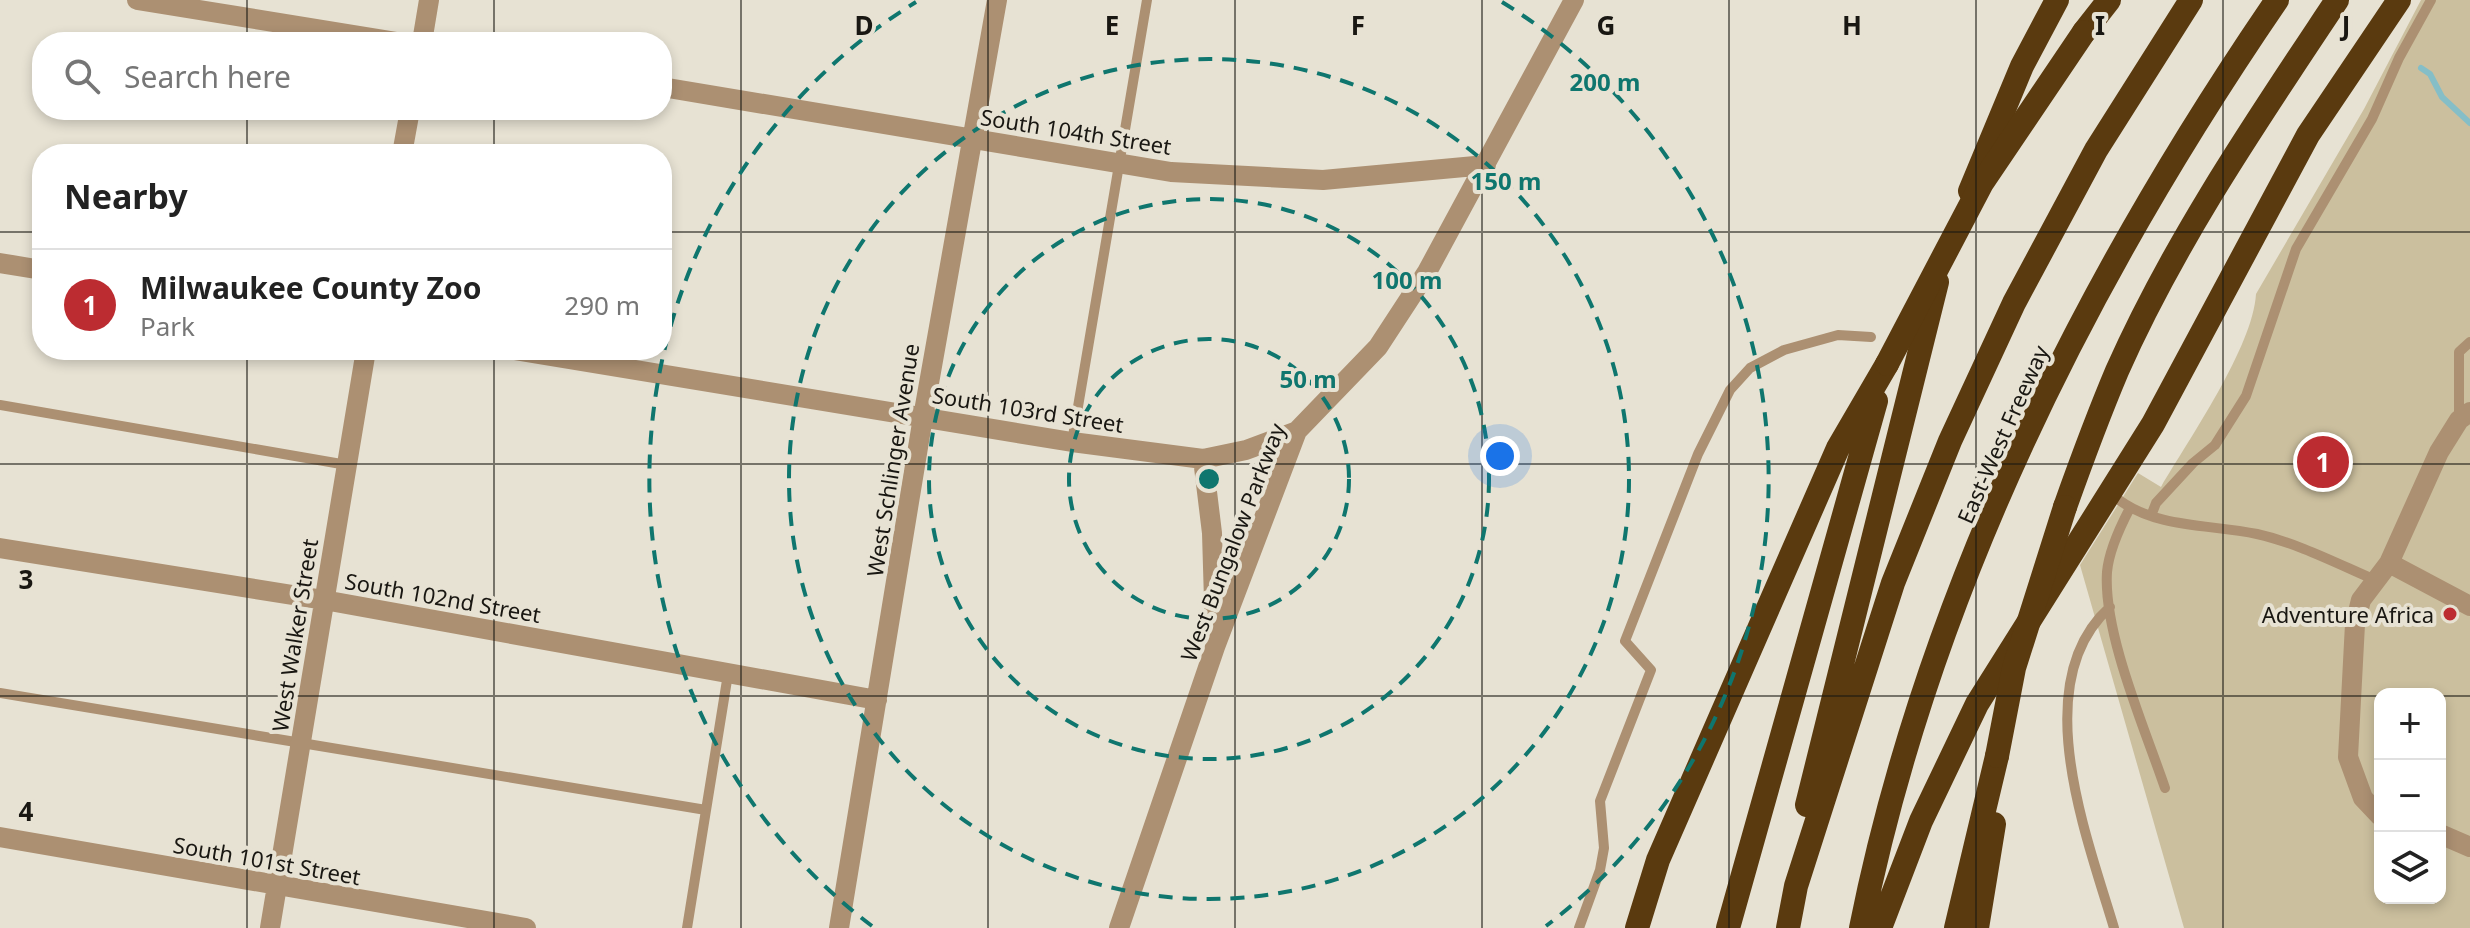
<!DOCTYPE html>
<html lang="en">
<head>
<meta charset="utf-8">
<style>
  :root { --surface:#fff; --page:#f2f2f2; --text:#222; --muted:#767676; --line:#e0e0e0; --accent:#bc2c31 }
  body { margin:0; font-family:"Noto Sans",sans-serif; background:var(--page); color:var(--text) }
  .controls { position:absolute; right:24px; bottom:24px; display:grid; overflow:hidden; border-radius:16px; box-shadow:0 4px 12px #0003 }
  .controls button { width:72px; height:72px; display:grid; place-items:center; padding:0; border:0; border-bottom:2px solid var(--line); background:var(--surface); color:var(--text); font:40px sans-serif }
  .you { position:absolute; left:1500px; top:456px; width:28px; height:28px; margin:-20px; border:6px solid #fff; border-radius:50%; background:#1a73e8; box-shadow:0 0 0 12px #1a73e833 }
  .badge { display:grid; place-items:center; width:52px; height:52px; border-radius:50%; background:var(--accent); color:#fff; font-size:26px; font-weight:700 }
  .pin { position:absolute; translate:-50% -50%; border:4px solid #fff; box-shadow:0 2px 8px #0006 }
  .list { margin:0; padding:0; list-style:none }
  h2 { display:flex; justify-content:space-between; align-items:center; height:104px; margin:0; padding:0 32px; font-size:34px }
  h2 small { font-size:26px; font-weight:400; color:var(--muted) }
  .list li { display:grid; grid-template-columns:52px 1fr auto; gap:24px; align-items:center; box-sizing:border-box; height:112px; padding:0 32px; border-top:2px solid var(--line) }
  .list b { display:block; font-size:30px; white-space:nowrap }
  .list p { margin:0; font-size:26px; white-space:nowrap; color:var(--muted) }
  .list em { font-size:26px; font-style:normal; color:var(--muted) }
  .icon { flex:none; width:44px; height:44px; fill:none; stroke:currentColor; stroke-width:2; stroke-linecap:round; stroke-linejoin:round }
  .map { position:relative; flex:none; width:2470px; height:928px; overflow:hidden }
  .search { position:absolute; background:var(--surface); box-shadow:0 4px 12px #0003; left:32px; top:32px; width:640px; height:88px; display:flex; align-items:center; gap:20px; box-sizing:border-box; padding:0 28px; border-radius:32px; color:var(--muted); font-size:30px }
  .panel { position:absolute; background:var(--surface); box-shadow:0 4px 12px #0003; left:32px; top:144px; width:640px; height:216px; border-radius:32px }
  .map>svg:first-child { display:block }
  .green { fill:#cbbf9e; fill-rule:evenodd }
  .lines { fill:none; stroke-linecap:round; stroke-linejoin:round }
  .stream { stroke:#85bec7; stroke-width:6 }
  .lane { stroke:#ac9072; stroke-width:10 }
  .street { stroke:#ac9072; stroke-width:20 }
  .highway { stroke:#5a3a0f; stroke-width:24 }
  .highway-bridge { stroke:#5a3a0f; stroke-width:24 }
  .grid { fill:none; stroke:#191712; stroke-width:2; stroke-opacity:0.55 }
  .ring { fill:none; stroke:#0f766e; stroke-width:4; stroke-dasharray:14 10 }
  .poi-dot { fill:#bc2c31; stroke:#e7e2d3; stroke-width:3 }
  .labels { text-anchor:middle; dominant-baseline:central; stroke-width:8; stroke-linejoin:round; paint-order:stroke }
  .street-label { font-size:22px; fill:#191712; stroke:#e7e2d3 }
  .poi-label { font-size:22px; fill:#191712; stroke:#e7e2d3; text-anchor:end }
  .grid-label { font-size:26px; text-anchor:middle; font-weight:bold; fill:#191712; stroke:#e7e2d3; stroke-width:8; stroke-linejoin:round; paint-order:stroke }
  .centre { fill:#0f766e; stroke:#e7e2d3; stroke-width:4 }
  .ring-label { font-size:24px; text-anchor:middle; font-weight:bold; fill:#0f766e; stroke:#e7e2d3; stroke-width:8; stroke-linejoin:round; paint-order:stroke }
</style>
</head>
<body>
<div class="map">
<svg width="2470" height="928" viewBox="0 0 2470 928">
  <rect width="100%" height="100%" fill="#e7e2d3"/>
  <path class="green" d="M2421,0H2470V928H2184L2080,565L2138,473L2161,487C2189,439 2253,347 2256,294L2364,109ZM2380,694H2440V898H2380Z"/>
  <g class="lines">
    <path class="stream" d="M2421,68L2430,74L2442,97L2470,123"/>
    <path class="lane" d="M0,405L347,465
      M2459,418V352L2470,342
      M1072,442L1147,0
      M2119,500C2159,529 2211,524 2257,534C2297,543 2336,563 2373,579
      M2130,508C2120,527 2109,550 2107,572C2103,633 2145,729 2165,788
      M2151,516L2156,503L2193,463L2215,445L2246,396L2296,249L2372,119L2399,58L2431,0
      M2110,607C2026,682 2087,837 2114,928
      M0,693L706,810
      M687,928L728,674
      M1579,928L1600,870L1604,848L1600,801L1651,670L1625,641L1698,454L1730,390L1750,368L1784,350L1838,335L1871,337"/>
    <path class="street" d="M137,0L397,42
      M422,42L429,0
      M662,87L1171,172L1323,180L1486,165
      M402,154L410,110
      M0,263L42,270
      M514,350L1072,442L1203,459L1246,450L1297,431
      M1203,459L1212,533L1215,635
      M0,548L324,600L877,700
      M2389,563L2470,606
      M2380,816L2363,798L2348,757L2355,624L2361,600L2389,563L2439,452L2459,420L2470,412
      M2440,834L2470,847
      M0,837L526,928
      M270,928L366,350
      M839,928L923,417L997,0
      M1119,928L1215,647L1297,431L1378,347L1427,272L1574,0"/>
    <path class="highway" d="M2084,32L2109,0
      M1970,191L2022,66L2057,0
      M2065,507C2081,462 2098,416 2117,371C2175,240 2258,119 2337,0
      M1807,805L1937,282
      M1637,928L1658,860L1838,448L1887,364
      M1728,928L1876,401
      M1788,928L1796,886L1893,583L1950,441L2014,303L2096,150L2191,0
      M1861,928C1928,594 2086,279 2277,0
      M1880,928L1921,821L1977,704L2153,424L2308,135L2399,0
      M1956,928L1997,756
      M1977,928L1994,824"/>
    <path class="highway-bridge" d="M1887,364L1982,183L2084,32
      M1997,756L2014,668L2065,507"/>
  </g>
  <path class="grid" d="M247,0V42M494,0V42M741,0V928M988,0V928M1235,0V928M1482,0V928M1729,0V928M1976,0V928M2223,0V928M247,110V154M494,110V154M0,232H42M662,232H2470M247,350V928M494,350V928M0,464H2470M0,696H2380M2440,696H2470"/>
  <g class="ring">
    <circle cx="1209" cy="479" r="140"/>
    <circle cx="1209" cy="479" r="280"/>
    <circle cx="1209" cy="479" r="420"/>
    <path d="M872 926A560 560 0 0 1 916 2M1502 2A560 560 0 0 1 1546 926"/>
  </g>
  <circle class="poi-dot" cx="2450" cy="614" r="8"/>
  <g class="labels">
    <g class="street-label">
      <text transform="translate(1076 131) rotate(9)">South 104th Street</text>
      <text transform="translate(1028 409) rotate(9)">South 103rd Street</text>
      <text transform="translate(2002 434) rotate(-66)">East-West Freeway</text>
      <text transform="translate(892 460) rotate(-81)">West Schlinger Avenue</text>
      <text transform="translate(1232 542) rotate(-69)">West Bungalow Parkway</text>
      <text transform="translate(443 597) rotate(10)">South 102nd Street</text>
      <text transform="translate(294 635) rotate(-81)">West Walker Street</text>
      <text transform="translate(267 860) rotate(10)">South 101st Street</text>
    </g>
    <g class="poi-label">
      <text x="2434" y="614">Adventure Africa</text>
    </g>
  </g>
  <g class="grid-label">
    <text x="864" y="35">D</text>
    <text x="1112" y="35">E</text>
    <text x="1358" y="35">F</text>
    <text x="1606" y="35">G</text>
    <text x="1852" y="35">H</text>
    <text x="2100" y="35">I</text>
    <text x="2346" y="35">J</text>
    <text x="26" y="589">3</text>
    <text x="26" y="821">4</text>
  </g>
  <circle cx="1209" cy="479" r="12" class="centre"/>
  <g class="ring-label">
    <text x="1605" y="91">200 m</text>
    <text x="1506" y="190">150 m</text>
    <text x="1407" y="289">100 m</text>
    <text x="1308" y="388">50 m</text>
  </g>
</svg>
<div class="controls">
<button>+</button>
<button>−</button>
<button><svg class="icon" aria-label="layers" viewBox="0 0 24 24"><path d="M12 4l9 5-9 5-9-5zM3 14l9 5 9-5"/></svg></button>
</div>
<div class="you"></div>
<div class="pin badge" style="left:2323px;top:462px">1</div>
<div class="search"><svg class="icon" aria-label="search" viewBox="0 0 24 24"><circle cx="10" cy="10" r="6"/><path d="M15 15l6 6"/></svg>Search here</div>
<section class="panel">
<h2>Nearby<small></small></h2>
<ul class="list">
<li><span class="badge">1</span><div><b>Milwaukee County Zoo</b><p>Park</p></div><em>290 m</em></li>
</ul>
</section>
</div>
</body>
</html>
